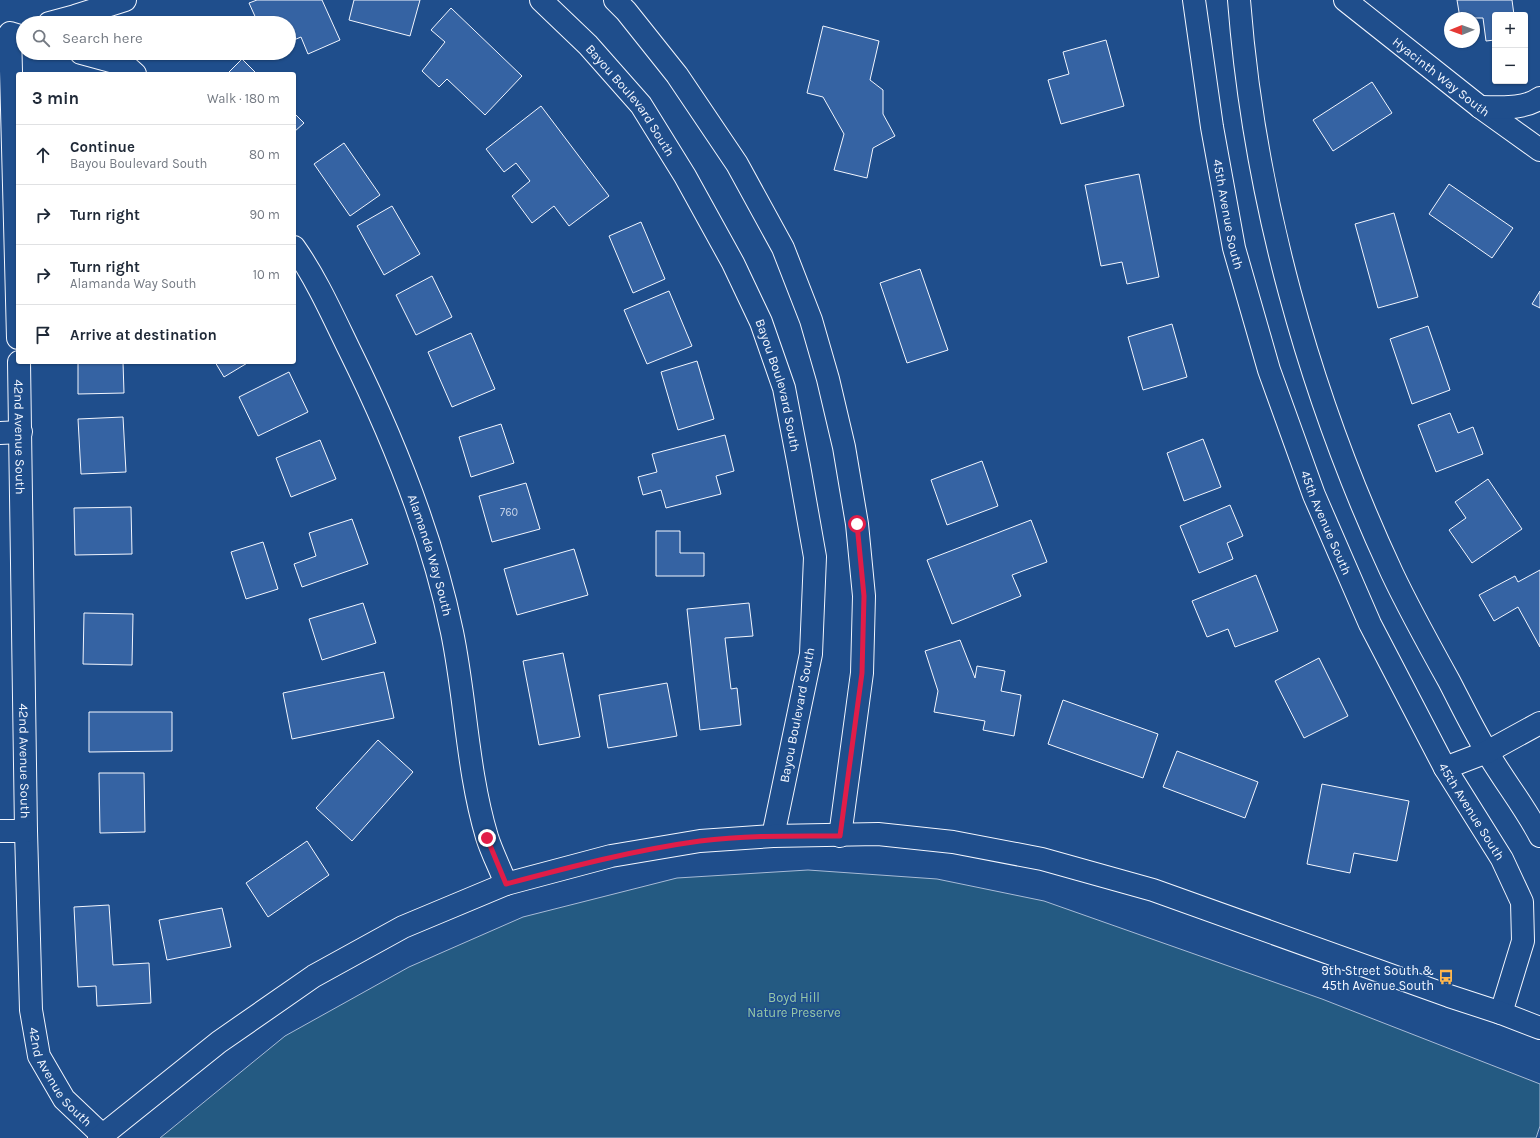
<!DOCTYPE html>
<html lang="en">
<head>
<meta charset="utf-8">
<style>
  :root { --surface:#fff; --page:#f2f2f3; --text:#1f2937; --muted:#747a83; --line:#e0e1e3 }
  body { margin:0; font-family:Karla,sans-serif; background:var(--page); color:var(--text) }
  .controls { position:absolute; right:12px; top:12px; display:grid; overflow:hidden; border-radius:4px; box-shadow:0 1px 3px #0004 }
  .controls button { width:36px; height:36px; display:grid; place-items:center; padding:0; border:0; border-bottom:1px solid var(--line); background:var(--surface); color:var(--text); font:20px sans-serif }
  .compass { position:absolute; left:1444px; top:12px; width:36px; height:36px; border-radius:50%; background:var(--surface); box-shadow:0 1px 3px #0004; rotate:269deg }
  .stop { position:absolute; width:12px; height:12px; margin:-9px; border:3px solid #e11d48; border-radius:50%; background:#fff }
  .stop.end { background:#e11d48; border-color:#fff; box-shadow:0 1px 4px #0008 }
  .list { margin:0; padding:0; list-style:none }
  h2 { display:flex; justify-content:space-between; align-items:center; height:52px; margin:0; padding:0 16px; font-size:17px }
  h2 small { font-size:13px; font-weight:400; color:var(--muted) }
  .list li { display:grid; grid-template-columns:26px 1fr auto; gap:12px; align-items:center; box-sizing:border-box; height:60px; padding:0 16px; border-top:1px solid var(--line) }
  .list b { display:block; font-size:15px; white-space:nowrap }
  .list p { margin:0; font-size:13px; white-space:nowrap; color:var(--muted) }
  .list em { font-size:13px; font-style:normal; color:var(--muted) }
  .icon { flex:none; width:22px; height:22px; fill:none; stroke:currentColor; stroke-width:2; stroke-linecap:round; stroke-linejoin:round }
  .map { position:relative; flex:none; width:1540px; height:1138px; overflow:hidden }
  .search { position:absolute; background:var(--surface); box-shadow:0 1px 3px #0004; left:16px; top:16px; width:280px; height:44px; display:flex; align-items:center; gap:10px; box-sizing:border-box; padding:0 14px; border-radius:22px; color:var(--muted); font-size:15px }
  .panel { position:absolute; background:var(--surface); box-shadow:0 1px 3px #0004; left:16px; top:72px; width:280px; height:292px; border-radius:4px }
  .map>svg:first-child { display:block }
  .green { fill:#245a82; stroke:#a8bbd7 }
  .building { fill:#3563a3; stroke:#f2f6ff }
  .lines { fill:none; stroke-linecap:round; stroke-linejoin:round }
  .minor-casing { stroke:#f2f6ff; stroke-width:24 }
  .major-casing { stroke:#f2f6ff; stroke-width:24 }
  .minor { stroke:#1f4e8c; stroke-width:22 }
  .major { stroke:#1f4e8c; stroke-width:22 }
  .route { stroke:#e11d48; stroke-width:5 }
  .labels { text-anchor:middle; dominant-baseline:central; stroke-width:3; stroke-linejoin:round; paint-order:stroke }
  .number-label { font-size:11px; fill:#c3d1e8 }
  .street-label { font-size:13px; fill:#f2f6ff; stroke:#1f4e8c }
  .poi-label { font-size:13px; fill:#f2f6ff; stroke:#1f4e8c; text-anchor:end }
  .park-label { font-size:13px; fill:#97c8a6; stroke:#1f4e8c }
</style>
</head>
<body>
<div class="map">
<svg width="1540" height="1138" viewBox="0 0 1540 1138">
  <rect width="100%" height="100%" fill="#1f4e8c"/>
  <path class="green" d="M808,870L937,879L1044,901L1322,999L1540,1084V1126L1536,1138H160L285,1036L409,967L523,917L677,878Z"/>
  <path class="building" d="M257,0H322L340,40L308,54L301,37L289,42V23H258L249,3Z
    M354,0H420L410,36L349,20Z
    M1457,0H1512L1514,15H1495V40L1486,41L1483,18H1460Z
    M451,8L522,76L485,115L447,79L439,87L422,71L445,42L431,30Z
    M823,26L879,41L870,80L883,90V114L895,136L873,148L867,178L834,170L844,134L823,97L807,93Z
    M1106,40L1124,106L1061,124L1048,80L1069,74L1063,52Z
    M242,59L257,74H227Z
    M1372,82L1392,113L1333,151L1313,120Z
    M541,106L609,196L569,226L554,206L532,223L512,196L530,181L516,163L504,172L486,149Z
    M294,113L304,123L294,132Z
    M344,143L380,195L350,216L314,164Z
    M1139,174L1159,277L1127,284L1122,262L1101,266L1085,185Z
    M1449,184L1513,228L1492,258L1429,214Z
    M392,206L420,254L384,275L357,226Z
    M1394,213L1418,297L1378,308L1355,224Z
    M641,222L665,279L633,293L609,236Z
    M920,269L948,350L907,363L880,283Z
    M432,276L452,317L416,335L396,295Z
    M669,291L692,346L647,364L624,310Z
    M1540,291V308L1532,304Z
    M1172,324L1187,377L1143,390L1128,337Z
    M1428,326L1450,390L1412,404L1390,339Z
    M471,333L495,389L452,407L428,352Z
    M697,361L714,419L678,430L661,372Z
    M78,362H123L124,393L78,394Z
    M215,362H249L224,377Z
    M289,372L308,412L258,436L239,397Z
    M1450,413L1458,433L1473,427L1483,454L1436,472L1418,425Z
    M123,417L126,472L81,474L78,419Z
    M501,424L514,463L471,477L459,437Z
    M725,435L734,471L716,476L721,494L666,508L661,490L643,495L638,477L657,472L652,454Z
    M1203,439L1221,487L1184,501L1167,453Z
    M320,440L336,479L291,497L276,458Z
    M982,461L998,506L947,525L931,480Z
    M1488,479L1522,529L1472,563L1449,530L1466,518L1455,502Z
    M526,483L540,529L492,542L479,496Z
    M1230,505L1243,536L1227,543L1233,559L1199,573L1180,526Z
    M131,507L132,554L75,555L74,508Z
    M352,519L368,564L302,587L294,564L316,556L309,533Z
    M1031,520L1047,562L1012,575L1021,596L952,624L927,560Z
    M656,531H680V553H704V576H656Z
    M263,542L278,589L246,599L231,552Z
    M574,549L588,595L517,615L504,569Z
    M1540,570V647L1518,607L1494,621L1479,595L1515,576L1518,582Z
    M1256,575L1278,631L1235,647L1228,629L1207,637L1192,601Z
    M363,603L376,643L322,660L309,619Z
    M749,603L753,636L725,638L731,689L737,688L741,725L700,730L687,609Z
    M84,613L133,614L132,665L83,664Z
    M960,640L975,678L977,666L1005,671L1001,691L1021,695L1014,736L983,730L985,721L934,712L938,691L925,651Z
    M563,653L580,737L539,745L523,661Z
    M1319,658L1348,716L1304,738L1275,681Z
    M384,672L394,718L292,739L283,693Z
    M667,683L677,736L608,748L599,695Z
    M1063,700L1158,734L1143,778L1048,744Z
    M89,712H172V751L89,752Z
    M378,740L413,772L352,841L316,808Z
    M1177,751L1258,782L1245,818L1163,787Z
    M99,773H144L145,832L100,833Z
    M1322,784L1409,801L1397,861L1354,853L1350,873L1307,864Z
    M307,841L329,875L268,917L246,883Z
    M109,905L113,965L149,963L151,1003L97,1006L96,986L78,987L74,907Z
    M222,908L231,947L167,960L159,920Z"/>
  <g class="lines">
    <g class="minor-casing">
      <g id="minor">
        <path id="s1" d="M541,0L588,45L641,105L685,176L733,263L761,322L784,388L799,466L815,557L811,654L773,836"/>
        <path d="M615,0L626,11L677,75L737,164L783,248L811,320L828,379L844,447L857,524L864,596L862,673L840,836"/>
        <path id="s2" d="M1194,0L1212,127L1234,248L1269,370L1314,495L1370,624L1445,768L1502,859L1522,902L1523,941L1501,1013"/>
        <path d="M1239,0C1254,196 1309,395 1392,573C1409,609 1429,645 1449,681C1461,704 1473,729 1487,752C1504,781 1525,807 1540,836"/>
        <path id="s3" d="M1345,0L1480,107L1540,150"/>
        <path d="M49,23L75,16L125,0"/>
        <path d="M81,53L125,65L135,74"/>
        <path d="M1480,107C1500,107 1523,110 1540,98"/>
        <path id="s4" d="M294,247C316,278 332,314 349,349C393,438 432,534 452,632C466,700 467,770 487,837C492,853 500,868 506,884"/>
        <path d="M18,338L10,33L23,37"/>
        <path id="s5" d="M19,362L26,831L31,1010L39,1056L64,1099L102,1135"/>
        <path d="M0,433L21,432"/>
        <path d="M1445,768L1487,752L1540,723"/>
        <path d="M0,831H26"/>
      </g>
    </g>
    <g class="major-casing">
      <path id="major" d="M99,1138L219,1042L314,976L403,927L506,884L611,856L700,841L773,836L878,834L953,842L1042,859L1153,890L1449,996L1501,1013L1540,1028"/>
    </g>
    <use href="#minor" class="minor"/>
    <use href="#major" class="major"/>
  </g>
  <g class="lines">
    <path class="route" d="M487,838L506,884C570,867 634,850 700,841C746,835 794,836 840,836L862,673L864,596L857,524"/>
  </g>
  <defs>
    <g id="bus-bare" transform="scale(1.2)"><path d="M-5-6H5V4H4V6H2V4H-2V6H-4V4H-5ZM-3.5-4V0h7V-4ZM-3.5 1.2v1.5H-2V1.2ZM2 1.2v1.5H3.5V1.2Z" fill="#ffb74d" stroke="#1f4e8c" stroke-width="2.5" paint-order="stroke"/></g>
  </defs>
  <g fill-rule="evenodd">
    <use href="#bus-bare" x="1446" y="977"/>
  </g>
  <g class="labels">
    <g class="number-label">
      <text x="509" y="512">760</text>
    </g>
    <g class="street-label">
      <text stroke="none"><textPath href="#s3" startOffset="123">Hyacinth Way South</textPath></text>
      <text stroke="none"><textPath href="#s1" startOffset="135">Bayou Boulevard South</textPath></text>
      <text stroke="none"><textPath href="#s2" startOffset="217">45th Avenue South</textPath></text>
      <text stroke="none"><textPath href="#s1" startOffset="459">Bayou Boulevard South</textPath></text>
      <text stroke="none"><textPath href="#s5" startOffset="75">42nd Avenue South</textPath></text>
      <text stroke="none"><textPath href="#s2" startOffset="541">45th Avenue South</textPath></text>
      <text stroke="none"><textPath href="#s4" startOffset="338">Alamanda Way South</textPath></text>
      <text transform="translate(797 715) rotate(-79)">Bayou Boulevard South</text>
      <text stroke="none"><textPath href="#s5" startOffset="399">42nd Avenue South</textPath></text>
      <text stroke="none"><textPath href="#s2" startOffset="865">45th Avenue South</textPath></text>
      <text stroke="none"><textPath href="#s5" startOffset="723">42nd Avenue South</textPath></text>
    </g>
    <g class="poi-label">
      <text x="1434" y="970">9th Street South &amp;<tspan x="1434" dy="15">45th Avenue South</tspan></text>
    </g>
    <g class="park-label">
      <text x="794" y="997">Boyd Hill<tspan x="794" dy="15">Nature Preserve</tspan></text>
    </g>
  </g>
</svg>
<div class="controls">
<button>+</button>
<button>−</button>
</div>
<svg class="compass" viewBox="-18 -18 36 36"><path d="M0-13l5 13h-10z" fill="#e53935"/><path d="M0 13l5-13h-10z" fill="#747a83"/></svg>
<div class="stop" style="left:857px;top:524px"></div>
<div class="stop end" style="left:487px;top:838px"></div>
<div class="search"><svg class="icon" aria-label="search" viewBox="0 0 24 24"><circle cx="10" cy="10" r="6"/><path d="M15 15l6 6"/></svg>Search here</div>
<section class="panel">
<h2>3 min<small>Walk · 180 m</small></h2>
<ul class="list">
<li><svg class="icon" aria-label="ahead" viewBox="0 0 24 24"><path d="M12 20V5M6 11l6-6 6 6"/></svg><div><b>Continue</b><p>Bayou Boulevard South</p></div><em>80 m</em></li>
<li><svg class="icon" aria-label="right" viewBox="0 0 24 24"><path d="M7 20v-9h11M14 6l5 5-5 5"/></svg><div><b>Turn right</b></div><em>90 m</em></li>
<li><svg class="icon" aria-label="right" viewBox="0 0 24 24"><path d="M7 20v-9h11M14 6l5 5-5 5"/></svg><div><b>Turn right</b><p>Alamanda Way South</p></div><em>10 m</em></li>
<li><svg class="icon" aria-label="arrive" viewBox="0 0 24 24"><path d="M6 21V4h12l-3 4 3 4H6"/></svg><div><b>Arrive at destination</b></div></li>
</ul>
</section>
</div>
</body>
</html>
